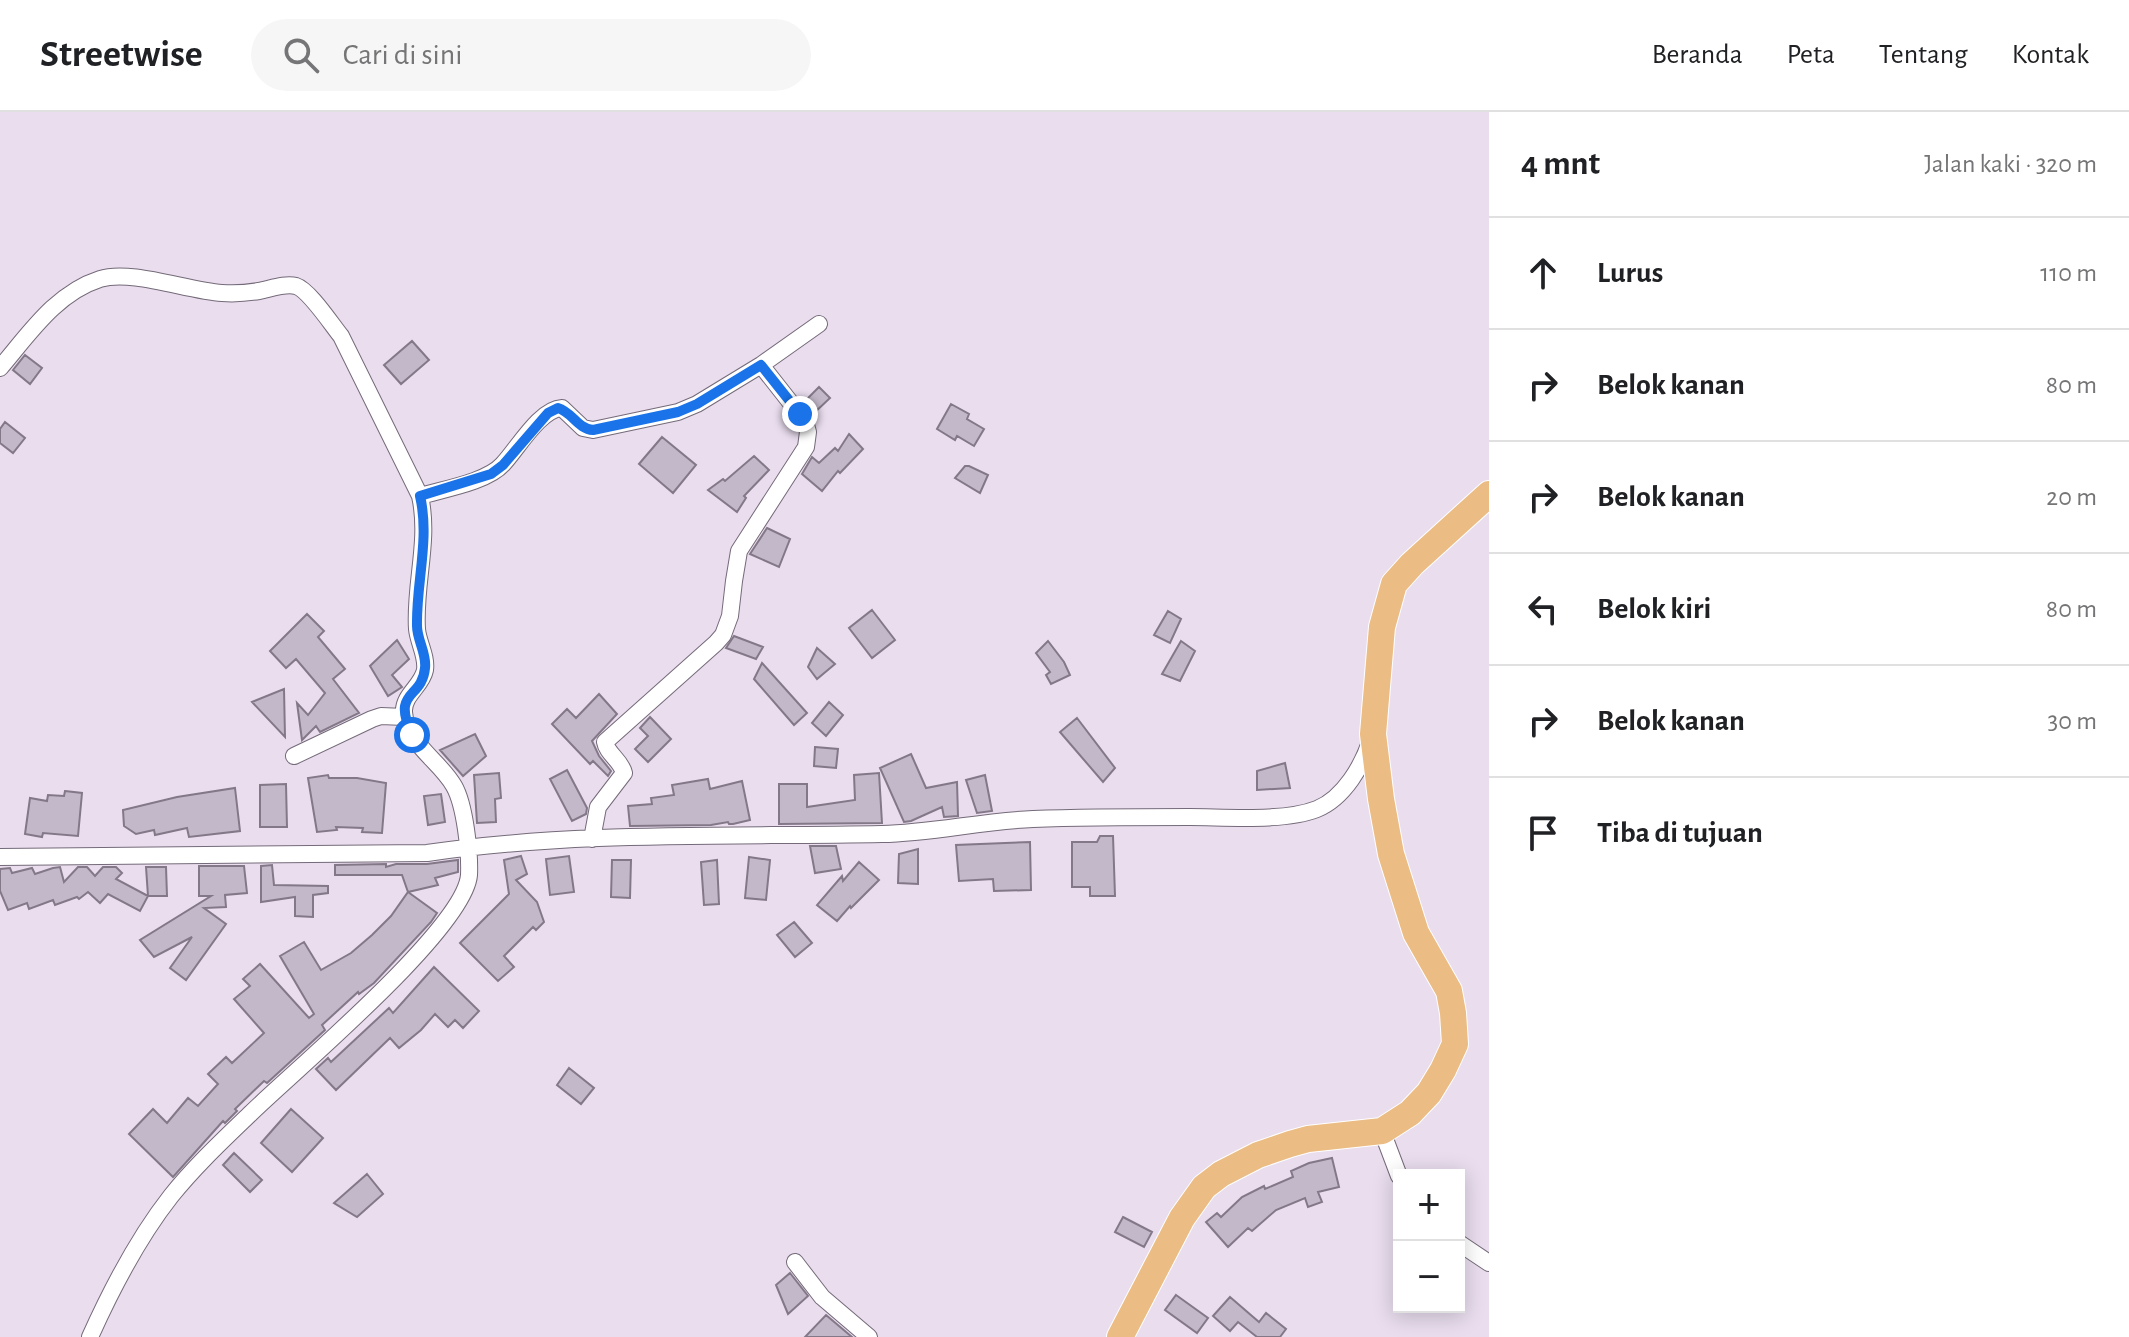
<!DOCTYPE html>
<html lang="id">
<head>
<meta charset="utf-8">
<style>
  :root { --surface:#fff; --page:#f6f6f6; --text:#202124; --muted:#757577; --line:#e0e0e0 }
  body { margin:0; font-family:"Alegreya Sans",sans-serif; background:var(--page); color:var(--text) }
  .controls { position:absolute; right:24px; bottom:24px; display:grid; overflow:hidden; border-radius:0px; box-shadow:0 4px 20px #0003 }
  .controls button { width:72px; height:72px; display:grid; place-items:center; padding:0; border:0; border-bottom:2px solid var(--line); background:var(--surface); color:var(--text); font:40px sans-serif }
  .stop { position:absolute; width:24px; height:24px; margin:-18px; border:6px solid #1a73e8; border-radius:50%; background:#fff }
  .stop.end { background:#1a73e8; border-color:#fff; box-shadow:0 2px 8px #0008 }
  .list { margin:0; padding:0; list-style:none }
  h2 { display:flex; justify-content:space-between; align-items:center; height:104px; margin:0; padding:0 32px; font-size:34px }
  h2 small { font-size:26px; font-weight:400; color:var(--muted) }
  .list li { display:grid; grid-template-columns:52px 1fr auto; gap:24px; align-items:center; box-sizing:border-box; height:112px; padding:0 32px; border-top:2px solid var(--line) }
  .list b { display:block; font-size:30px; white-space:nowrap }
  .list em { font-size:26px; font-style:normal; color:var(--muted) }
  .icon { flex:none; width:44px; height:44px; fill:none; stroke:currentColor; stroke-width:2; stroke-linecap:round; stroke-linejoin:round }
  .map { position:relative; flex:none; width:1489px; height:1225px; overflow:hidden }
  header { display:flex; align-items:center; gap:48px; box-sizing:border-box; height:112px; padding:0 40px; background:var(--surface); border-bottom:2px solid var(--line) }
  header strong { font-size:38px }
  nav { display:flex; gap:44px; margin-inline-start:auto; font-size:28px }
  .search { width:560px; height:72px; background:var(--page); display:flex; align-items:center; gap:20px; box-sizing:border-box; padding:0 28px; border-radius:44px; color:var(--muted); font-size:30px }
  main { display:flex }
  aside { flex:1; background:var(--surface) }
  .map>svg:first-child { display:block }
  .building { fill:#c3b8c9; stroke:#837888; stroke-width:2 }
  .lines { fill:none; stroke-linecap:round; stroke-linejoin:round }
  .minor-casing { stroke:#746a79; stroke-width:18 }
  .primary-casing { stroke:#fff; stroke-width:28 }
  .minor { stroke:#fff; stroke-width:16 }
  .primary { stroke:#ebbc83; stroke-width:26 }
  .route { stroke:#1a73e8; stroke-width:10 }
</style>
</head>
<body>
<header>
<strong>Streetwise</strong>
<div class="search"><svg class="icon" aria-label="search" viewBox="0 0 24 24"><circle cx="10" cy="10" r="6"/><path d="M15 15l6 6"/></svg>Cari di sini</div>
<nav><a>Beranda</a><a>Peta</a><a>Tentang</a><a>Kontak</a></nav>
</header>
<main>
<div class="map">
<svg width="1489" height="1225" viewBox="0 0 1489 1225">
  <rect width="100%" height="100%" fill="#e9ddee"/>
  <path class="building" d="M412,229L429,248L401,272L384,253Z
    M25,243L42,256L30,272L13,258Z
    M819,275L830,286L813,302L804,290Z
    M951,292L969,302L967,307L984,317L974,334L957,324L955,328L937,317Z
    M5,310L25,326L13,341L0,331V317Z
    M849,322L863,337L840,361L838,359L822,379L802,362L812,345L819,351L835,336L838,339Z
    M662,325L696,353L673,381L639,352Z
    M754,344L769,358L744,384L746,386L737,400L708,378L723,367L725,369Z
    M965,354H969L988,363L980,381L955,366Z
    M767,416L790,427L779,455L750,442Z
    M872,498L895,528L872,546L849,516Z
    M1168,499L1181,507L1170,531L1154,523Z
    M307,502L324,519L318,525L345,557L333,567L359,601L320,620L316,614L302,628L297,591L308,603L325,581L296,547L286,556L270,539Z
    M734,524L763,535L756,547L726,536Z
    M397,528L409,547L392,563L402,575L388,584L370,554Z
    M1048,529L1064,550L1070,563L1051,572L1046,563L1050,560L1036,541Z
    M1181,529L1195,539L1180,569L1162,562Z
    M817,536L835,552L817,567L808,555Z
    M762,551L807,601L794,613L754,567Z
    M284,577L285,625L252,590Z
    M599,582L617,602L592,629L599,644L611,659L608,664L593,649L590,652L552,612L567,597L576,606Z
    M829,590L843,603L826,624L812,611Z
    M650,605L671,627L648,650L635,637L648,624L640,616Z
    M1077,606L1115,656L1103,670L1060,620Z
    M475,622L486,644L463,664L440,638Z
    M815,635L838,637L836,656L814,654Z
    M911,642L926,676L957,670L958,704L944,705L942,695L911,709L904,710L880,656Z
    M1285,651L1290,676L1257,678V659Z
    M567,658L587,696L586,702L572,709L550,667Z
    M499,661L501,686L495,687L496,710L477,711L474,663Z
    M879,661L882,711L779,712V672H807V695L855,688L854,663Z
    M328,663L329,666H357L386,671L382,721L362,720L363,716L336,715L337,718L317,720L308,666Z
    M985,663L992,699L977,701L966,668Z
    M708,667L710,677L742,669L750,708L733,712H729L728,710L711,713L630,714L628,694L652,692L651,686L674,683L672,673Z
    M286,672L287,715H260V673Z
    M235,676L240,719L189,725L187,716L155,723L154,718L136,722L124,714L123,698L177,685Z
    M65,679L82,681L78,724L43,721L42,725L25,722L30,686L47,689L48,683L64,684Z
    M441,682L445,710L428,713L424,684Z
    M1100,724H1113L1115,784H1090V775H1072V730H1097Z
    M1030,730L1031,778L994,779L993,767L959,769L956,733Z
    M810,734H836L841,757L815,761Z
    M918,737V772L898,771L899,742Z
    M521,744L527,762L516,768L537,790L544,810L536,818L533,815L504,844L514,855L498,869L460,831L509,782L504,748Z
    M569,744L574,780L550,783L546,747Z
    M749,745L770,748L766,788L745,786Z
    M458,748V760L435,766L438,773L408,780L402,763H335V753L386,752V755L396,752H427Z
    M612,748H631L630,786L611,785Z
    M717,748L719,792L704,793L701,750Z
    M859,750L879,768L851,796L850,794L837,809L817,793L842,764L843,769Z
    M272,753L274,773L328,774V781L313,783V805L295,804V785L261,790V754Z
    M199,754H244L247,781L225,783L226,795L204,796L226,812L186,868L170,856L192,825L154,845L140,828L211,784H199Z
    M60,755L64,770L78,755H87L95,764L103,755H116L122,761L116,767L148,784L140,799L108,782L100,791L88,780L79,787L77,785L55,793L53,788L29,797L27,791L8,798L0,779V757L10,756L12,761L32,756L35,762L53,756Z
    M146,755H166L167,784H148Z
    M408,780L437,801L431,810L374,871L359,882L358,880L322,913L325,918L267,971L264,969L235,997L237,999L225,1011L223,1009L173,1065L129,1022L153,997L167,1011L188,986L198,994L218,972L208,962L226,945L232,951L264,921L234,887L250,874L243,867L260,852L309,906L314,902L280,844L304,830L321,858L351,841L372,823L391,804Z
    M794,810L812,831L795,845L777,823Z
    M434,855L479,899L463,916L455,908L448,915L435,902L421,918L399,936L390,926L336,978L316,957L328,946L331,950L389,896L393,901Z
    M569,956L594,976L581,992L557,973Z
    M291,997L323,1026L292,1060L261,1031Z
    M234,1041L262,1068L250,1080L223,1053Z
    M1332,1046L1339,1075L1318,1080L1322,1090L1308,1095L1305,1086L1276,1098L1252,1119L1248,1116L1228,1135L1206,1110L1217,1101L1221,1105L1242,1085L1264,1074L1265,1077L1293,1065L1291,1059L1309,1051Z
    M367,1062L383,1082L357,1105L334,1091Z
    M1123,1105L1152,1120L1144,1135L1115,1120Z
    M790,1161L808,1184L788,1202L776,1173Z
    M1176,1183L1208,1206L1197,1221L1165,1198Z
    M1230,1185L1259,1210L1266,1201L1286,1217L1280,1225H1257L1238,1210L1230,1219L1213,1204Z
    M826,1203L852,1225H805Z"/>
  <g class="lines">
    <g class="minor-casing">
      <path id="minor" d="M0,256C29,222 56,181 100,167C131,157 188,179 222,181C235,182 247,181 259,179C270,177 285,171 296,174C309,178 332,213 341,224L420,384C430,429 414,472 417,517C418,530 427,544 425,558C422,574 403,583 404,600C406,631 440,649 454,674C465,693 470,741 469,763C465,816 294,959 251,1001C224,1027 195,1054 171,1084C138,1126 112,1176 90,1225
        M420,384C444,377 487,370 503,352C518,336 540,297 562,296L583,316L593,318L678,300L697,292L761,253L819,212
        M294,644L372,607L381,604L404,605
        M592,727L598,695L624,661C621,648 607,642 605,630L716,531L723,523L730,504L734,469L739,439L806,335L808,320L805,309L761,253
        M0,745L427,741C577,719 730,725 882,722C932,721 982,709 1033,707C1085,705 1138,705 1190,705C1226,705 1284,710 1317,697C1344,686 1363,653 1371,627
        M1382,1019L1399,1064
        M1459,1131L1489,1151
        M795,1150L822,1185L869,1225"/>
    </g>
    <g class="primary-casing">
      <path id="primary" d="M1120,1225L1182,1106L1204,1075L1221,1062L1258,1043L1290,1032L1308,1027L1382,1019L1410,1001L1429,981L1443,958L1455,932L1453,901L1449,879L1416,821L1391,742L1381,687L1373,622L1382,515L1394,472L1412,452L1489,382"/>
    </g>
    <use href="#minor" class="minor"/>
    <use href="#primary" class="primary"/>
  </g>
  <g class="lines">
    <path class="route" d="M412,623C391,577 422,588 425,556C427,542 417,528 417,514C416,471 430,427 420,384L491,362L503,353L548,301L558,296C572,300 578,317 593,318L678,300L697,292L761,253L800,302"/>
  </g>
</svg>
<div class="controls">
<button>+</button>
<button>−</button>
</div>
<div class="stop" style="left:412px;top:623px"></div>
<div class="stop end" style="left:800px;top:302px"></div>
</div>
<aside>
<h2>4 mnt<small>Jalan kaki · 320 m</small></h2>
<ul class="list">
<li><svg class="icon" aria-label="ahead" viewBox="0 0 24 24"><path d="M12 20V5M6 11l6-6 6 6"/></svg><div><b>Lurus</b></div><em>110 m</em></li>
<li><svg class="icon" aria-label="right" viewBox="0 0 24 24"><path d="M7 20v-9h11M14 6l5 5-5 5"/></svg><div><b>Belok kanan</b></div><em>80 m</em></li>
<li><svg class="icon" aria-label="right" viewBox="0 0 24 24"><path d="M7 20v-9h11M14 6l5 5-5 5"/></svg><div><b>Belok kanan</b></div><em>20 m</em></li>
<li><svg class="icon" aria-label="left" viewBox="0 0 24 24"><path d="M17 20v-9H6M10 6l-5 5 5 5"/></svg><div><b>Belok kiri</b></div><em>80 m</em></li>
<li><svg class="icon" aria-label="right" viewBox="0 0 24 24"><path d="M7 20v-9h11M14 6l5 5-5 5"/></svg><div><b>Belok kanan</b></div><em>30 m</em></li>
<li><svg class="icon" aria-label="arrive" viewBox="0 0 24 24"><path d="M6 21V4h12l-3 4 3 4H6"/></svg><div><b>Tiba di tujuan</b></div></li>
</ul>
</aside>
</main>
</body>
</html>
